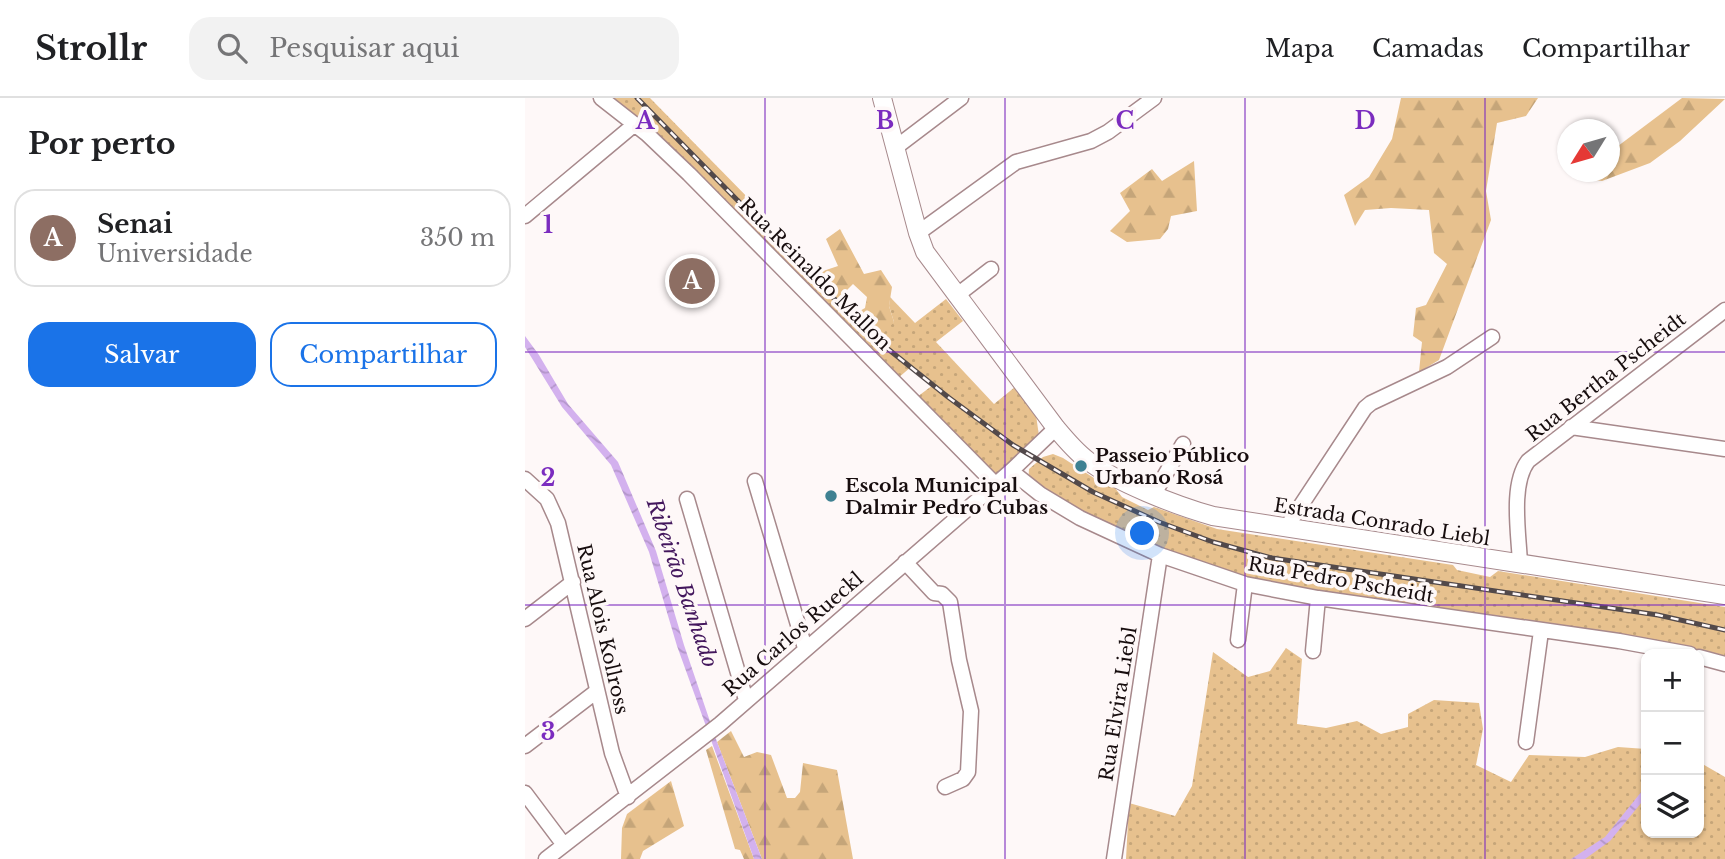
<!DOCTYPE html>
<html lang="pt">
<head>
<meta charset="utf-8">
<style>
  :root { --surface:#fff; --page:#f2f2f2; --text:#202124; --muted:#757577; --line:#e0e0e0; --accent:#1a73e8 }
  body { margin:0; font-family:"Libre Baskerville",serif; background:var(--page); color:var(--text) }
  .controls { position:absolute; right:21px; bottom:21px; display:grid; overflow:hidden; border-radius:14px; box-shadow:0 2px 5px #0004 }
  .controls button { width:63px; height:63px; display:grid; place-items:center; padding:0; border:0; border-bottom:2px solid var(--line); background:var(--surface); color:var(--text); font:35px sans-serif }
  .compass { position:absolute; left:1032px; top:21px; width:63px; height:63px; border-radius:50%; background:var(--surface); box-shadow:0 2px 5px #0004; rotate:233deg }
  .you { position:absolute; left:618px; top:436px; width:24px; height:24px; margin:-18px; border:5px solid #fff; border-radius:50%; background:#1a73e8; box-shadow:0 0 0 10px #1a73e833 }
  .badge { display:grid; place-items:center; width:46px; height:46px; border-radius:50%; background:var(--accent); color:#fff; font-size:23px; font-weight:700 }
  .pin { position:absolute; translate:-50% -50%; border:4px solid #fff; box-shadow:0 2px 7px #0006 }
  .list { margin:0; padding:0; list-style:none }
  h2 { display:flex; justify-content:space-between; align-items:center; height:91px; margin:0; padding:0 28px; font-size:30px }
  h2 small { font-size:23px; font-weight:400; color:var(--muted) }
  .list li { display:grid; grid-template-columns:46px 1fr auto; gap:21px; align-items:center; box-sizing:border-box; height:98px; margin:0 14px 14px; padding:0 14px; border:2px solid var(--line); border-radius:21px }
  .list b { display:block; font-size:26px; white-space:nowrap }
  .list p { margin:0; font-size:23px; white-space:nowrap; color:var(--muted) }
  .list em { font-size:23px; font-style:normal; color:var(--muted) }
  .actions { display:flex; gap:14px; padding:21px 28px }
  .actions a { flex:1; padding:16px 0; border:2px solid var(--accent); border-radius:21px; text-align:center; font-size:24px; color:var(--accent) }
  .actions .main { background:var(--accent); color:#fff }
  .icon { flex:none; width:38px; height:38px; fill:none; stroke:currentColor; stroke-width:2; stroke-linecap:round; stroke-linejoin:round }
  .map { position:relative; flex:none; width:1200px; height:761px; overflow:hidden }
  header { display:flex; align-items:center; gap:42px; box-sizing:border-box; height:98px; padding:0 35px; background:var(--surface); border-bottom:2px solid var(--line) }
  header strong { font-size:33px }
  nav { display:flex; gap:38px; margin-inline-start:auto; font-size:24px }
  .search { width:490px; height:63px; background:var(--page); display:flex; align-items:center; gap:18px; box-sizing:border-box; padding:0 24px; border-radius:21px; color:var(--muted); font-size:26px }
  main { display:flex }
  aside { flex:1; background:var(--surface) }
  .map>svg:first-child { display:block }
  .grass { fill:url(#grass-dots) }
  .forest { fill:url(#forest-firs) }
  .water { fill:url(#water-waves) }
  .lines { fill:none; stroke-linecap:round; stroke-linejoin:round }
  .minor-casing { stroke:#a7898c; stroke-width:17 }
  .major-casing { stroke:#a7898c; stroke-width:20 }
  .minor { stroke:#fff; stroke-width:14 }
  .major { stroke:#fff; stroke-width:18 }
  .rail-casing { stroke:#52494a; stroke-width:5 }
  .rail { stroke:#fef8f8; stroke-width:2.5; stroke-dasharray:8; stroke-linecap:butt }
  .grid { fill:none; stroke:#7b2cbf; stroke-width:2; stroke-opacity:0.55 }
  .poi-dot { fill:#3f8192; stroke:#fef8f8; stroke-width:2.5 }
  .labels { text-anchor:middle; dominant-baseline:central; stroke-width:7; stroke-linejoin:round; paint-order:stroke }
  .street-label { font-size:19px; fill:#170d0e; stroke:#fef8f8 }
  .poi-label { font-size:19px; font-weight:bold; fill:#170d0e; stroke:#fef8f8; text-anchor:start }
  .water-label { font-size:21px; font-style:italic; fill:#43175d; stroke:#fef8f8 }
  .grid-label { font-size:23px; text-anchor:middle; font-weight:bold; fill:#7b2cbf; stroke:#fef8f8; stroke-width:7; stroke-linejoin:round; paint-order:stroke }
</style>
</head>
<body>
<header>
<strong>Strollr</strong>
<div class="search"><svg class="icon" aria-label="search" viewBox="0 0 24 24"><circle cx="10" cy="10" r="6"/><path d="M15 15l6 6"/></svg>Pesquisar aqui</div>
<nav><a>Mapa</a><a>Camadas</a><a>Compartilhar</a></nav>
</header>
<main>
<aside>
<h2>Por perto<small></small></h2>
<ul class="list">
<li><span class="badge" style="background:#8d6e63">A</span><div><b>Senai</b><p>Universidade</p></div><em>350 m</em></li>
</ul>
<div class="actions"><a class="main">Salvar</a><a>Compartilhar</a></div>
</aside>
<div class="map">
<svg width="1200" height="761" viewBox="0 0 1200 761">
  <defs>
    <pattern id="grass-dots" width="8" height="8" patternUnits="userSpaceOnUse" patternTransform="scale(1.75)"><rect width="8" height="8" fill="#e7c18e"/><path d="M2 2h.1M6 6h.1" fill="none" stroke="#c5a579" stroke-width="1.8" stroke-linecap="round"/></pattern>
    <pattern id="forest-firs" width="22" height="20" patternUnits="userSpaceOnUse" patternTransform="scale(1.75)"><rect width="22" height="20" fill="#e7c18e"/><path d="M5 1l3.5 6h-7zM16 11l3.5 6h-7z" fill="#c5a579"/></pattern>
    <pattern id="water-waves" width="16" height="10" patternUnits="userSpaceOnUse" patternTransform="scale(1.75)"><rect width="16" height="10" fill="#d3b1ee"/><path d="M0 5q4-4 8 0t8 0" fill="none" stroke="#b497cb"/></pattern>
  </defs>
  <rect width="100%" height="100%" fill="#fef8f8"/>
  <path class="grass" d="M84,0H125L232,109L241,132L257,148L250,157Z
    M286,177L343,235L369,224L364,208L365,199L390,225L421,201L438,223L411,244L469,306L490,289L511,317L514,338L474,376L468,375L392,299L408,287L386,269L373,280L279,186Z
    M528,356L538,360L572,382L590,390L597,399L623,412L629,409L692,431L928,467L932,472L965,479L973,473L1200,509V566L793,500L659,466L503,386L504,371L518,359Z
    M761,550L777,561L772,626L801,630L832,623L856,636L883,629V616L909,602L954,605L958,631L951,667L986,684L1004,657L1060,659L1093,649L1121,651V735H1174V664L1200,679V761H601L604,705L650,718L667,688L688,554L723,579L745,573Z"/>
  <path class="forest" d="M876,0H1013L1001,18L972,25L961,93L966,122L914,262L894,274L897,244L888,238L891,210L901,207L922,166L909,155L904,112L866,110L840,112L830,128L819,97L844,79L867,41Z
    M1157,0L1200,1L1155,43L1125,65L1077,83L1064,81L1060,74H1084L1085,54Z
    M669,63L672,113L646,118L643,131L635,141L602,144L585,133L605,113L595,95L627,71L637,83Z
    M315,131L339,176L356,172L367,189L364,208L369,224L356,238L343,235L326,218L340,210L342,199L328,186L311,203L286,178L279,186L250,157L257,148L286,177L313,168L301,141Z
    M206,633L219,659L232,654L246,657L262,700H270L275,694L278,665L312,672L328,761H237L192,644Z
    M187,648L229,761H219L215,752L210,751L181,652Z
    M146,683L159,728L118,753L115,761H96L97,730L102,716Z"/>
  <path class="water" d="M0,238L14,257L43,306L93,364L131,453L159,547L192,644L237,761H229L152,548L124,454L86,367L37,309L0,249Z
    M1121,688V699L1085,743L1060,761H1046L1080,739Z"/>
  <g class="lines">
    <g class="minor-casing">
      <path id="minor" d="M76,0L122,36L164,76L470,386
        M370,50L436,0
        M0,118L110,26
        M393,135L491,64L566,43L583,34L629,0
        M431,198L466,171
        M1046,329L1200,351
        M486,373L515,396L555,420L635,457L720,486L793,500L1094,543L1165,556
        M0,381L22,401L33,425L87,655L103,699
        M230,383L280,550
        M629,396L658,346
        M162,401L221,602
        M761,430L840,310L846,305L922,269L967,239
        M380,464L409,495L417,496L425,504L434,562L446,613L443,674L438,681L420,689
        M995,466C994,437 985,387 1003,363L1200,212
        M0,521L48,484
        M713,542L720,486
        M788,553L793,500
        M1174,559L1200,566
        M1001,644L1016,533
        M0,648L72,593
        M0,695L39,747
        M21,761L195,626L486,373L531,330
        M589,761L635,457"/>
    </g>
    <g class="major-casing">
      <path id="major" d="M357,0L393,135L400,154L531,330C541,342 550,353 562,362C590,384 652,408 688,418L1200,497"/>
    </g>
    <use href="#minor" class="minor"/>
    <use href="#major" class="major"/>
    <g class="rail-casing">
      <path id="rail" d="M112,0L343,235L423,299L488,347L568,394L634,424L688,444L747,460L1133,517L1200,532"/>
    </g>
    <use href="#rail" class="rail"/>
  </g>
  <path class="grid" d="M240,0V761M480,0V761M720,0V761M960,0V761M0,254H1200M0,507H1200"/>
  <g class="poi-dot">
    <circle cx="556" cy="368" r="7"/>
    <circle cx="306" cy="398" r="7"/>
  </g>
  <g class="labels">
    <g class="street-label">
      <text transform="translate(290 176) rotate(45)">Rua Reinaldo Mallon</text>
      <text transform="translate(1081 279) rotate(-38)">Rua Bertha Pscheidt</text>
      <text transform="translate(857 424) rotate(9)">Estrada Conrado Liebl</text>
      <text transform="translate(816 482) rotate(10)">Rua Pedro Pscheidt</text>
      <text transform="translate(78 531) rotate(77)">Rua Alois Kollross</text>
      <text transform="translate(268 536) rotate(-41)">Rua Carlos Rueckl</text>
      <text transform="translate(593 606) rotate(-81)">Rua Elvira Liebl</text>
    </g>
    <g class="poi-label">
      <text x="570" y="357">Passeio Público<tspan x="570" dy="22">Urbano Rosá</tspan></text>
      <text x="320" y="387">Escola Municipal<tspan x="320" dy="22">Dalmir Pedro Cubas</tspan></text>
    </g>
    <g class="water-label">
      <text transform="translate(157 485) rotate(71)">Ribeirão Banhado</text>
    </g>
  </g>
  <g class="grid-label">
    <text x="120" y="31">A</text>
    <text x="360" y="31">B</text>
    <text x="600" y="31">C</text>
    <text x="840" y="31">D</text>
    <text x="23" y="135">1</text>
    <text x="23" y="388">2</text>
    <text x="23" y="642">3</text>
  </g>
</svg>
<div class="controls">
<button>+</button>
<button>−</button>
<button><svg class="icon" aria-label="layers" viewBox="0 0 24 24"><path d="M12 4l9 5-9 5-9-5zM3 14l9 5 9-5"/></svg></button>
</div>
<svg class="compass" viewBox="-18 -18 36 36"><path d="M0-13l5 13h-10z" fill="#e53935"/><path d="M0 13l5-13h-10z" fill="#757577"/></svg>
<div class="you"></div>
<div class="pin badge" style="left:167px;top:183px;background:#8d6e63">A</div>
</div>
</main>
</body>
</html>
